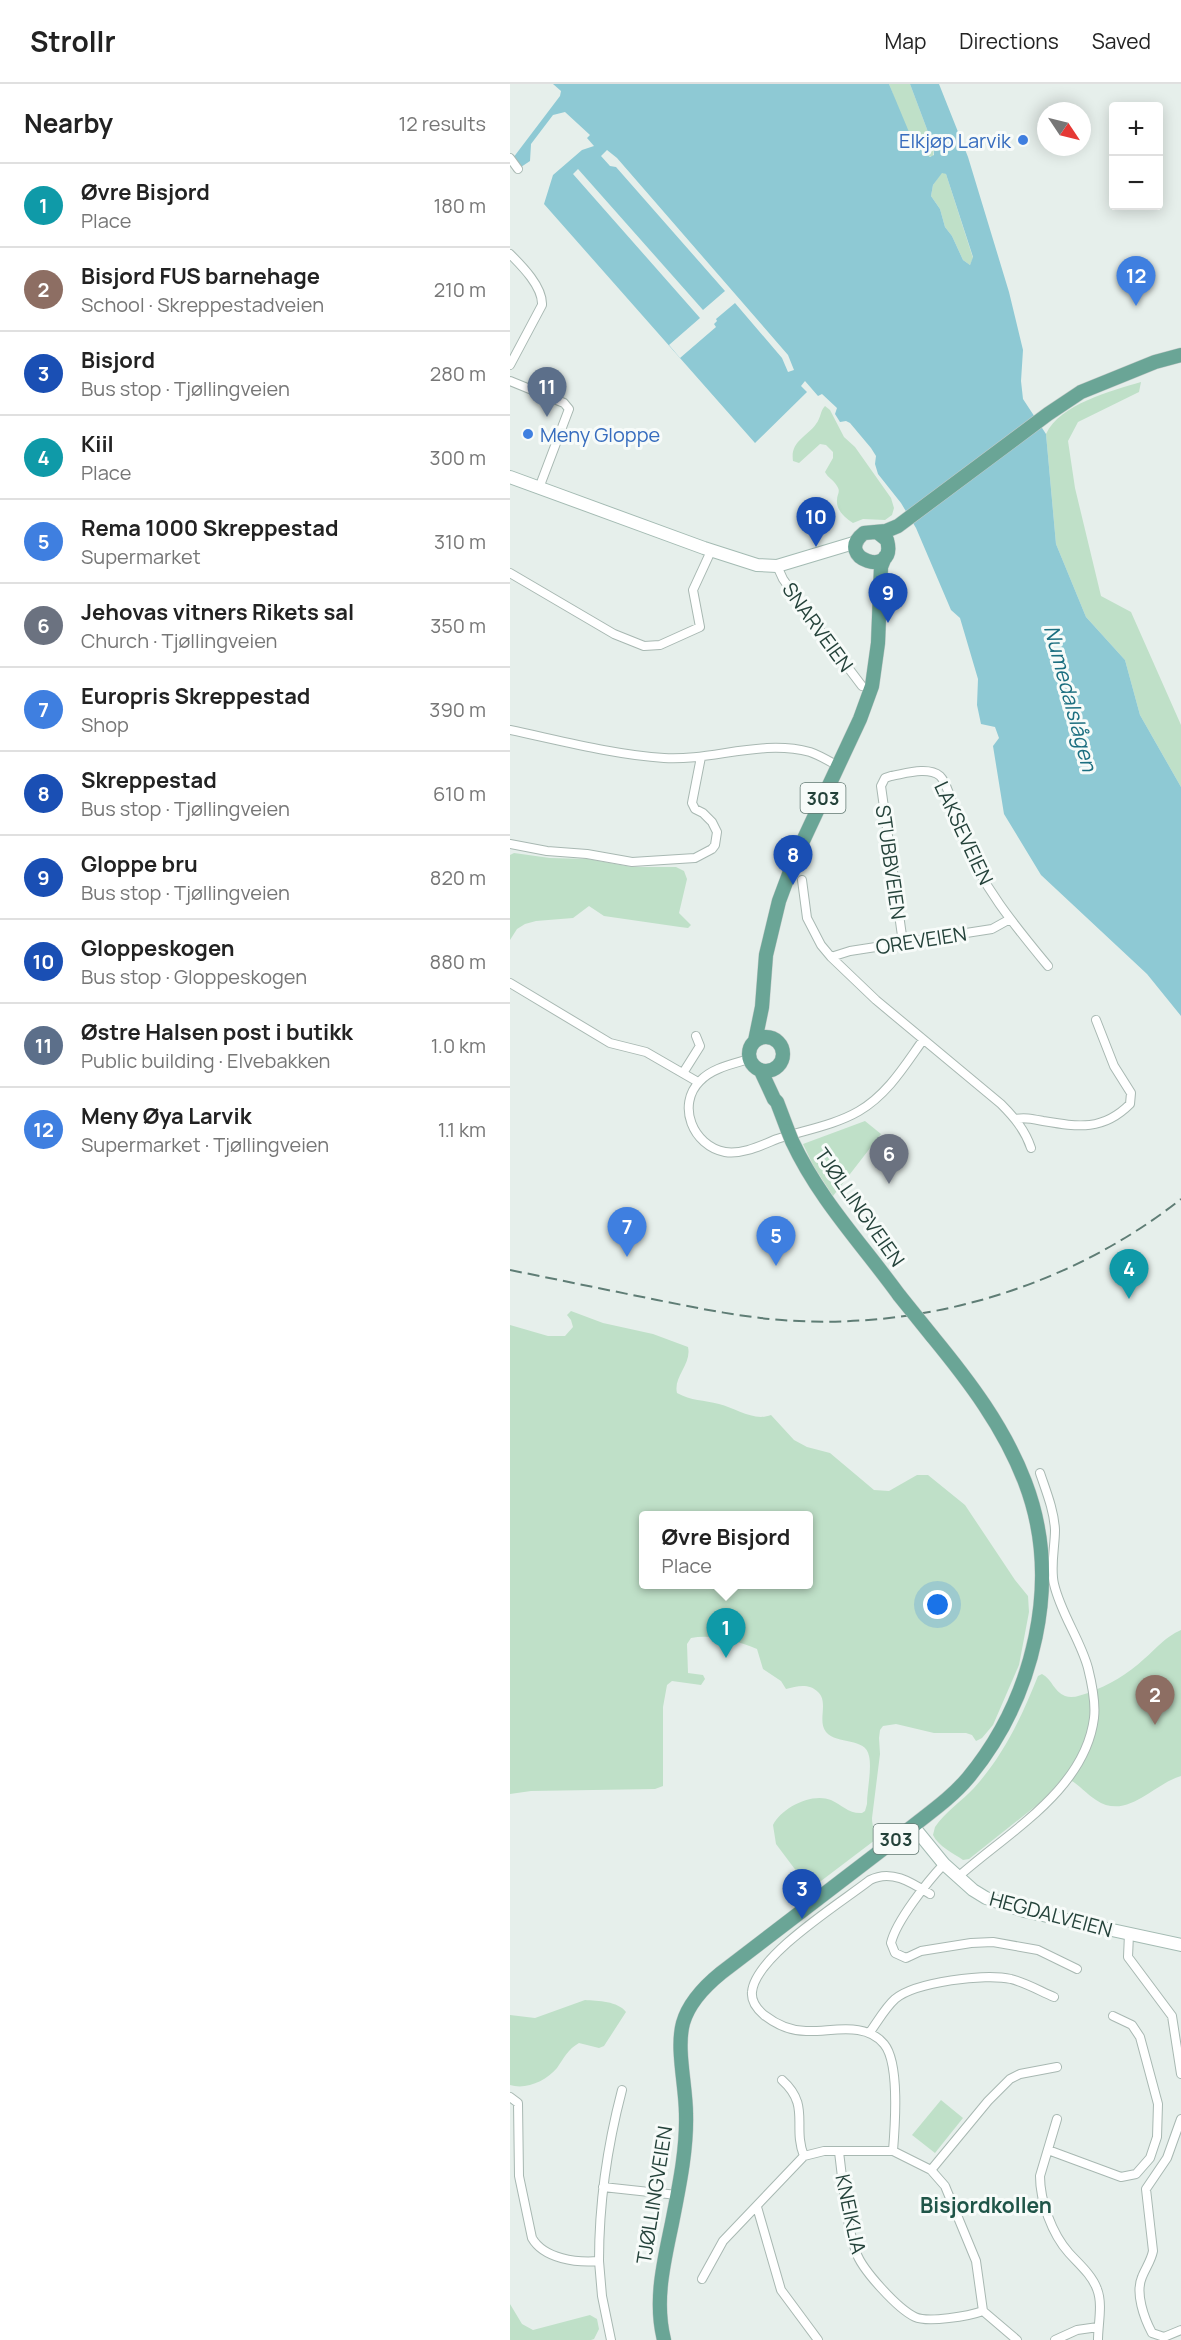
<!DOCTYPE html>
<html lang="en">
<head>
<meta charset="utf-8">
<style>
  :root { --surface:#fff; --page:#f2f2f2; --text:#222; --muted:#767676; --line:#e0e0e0; --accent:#804e3d }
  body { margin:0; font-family:Manrope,sans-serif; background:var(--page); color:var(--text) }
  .controls { position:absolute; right:18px; top:18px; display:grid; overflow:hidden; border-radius:6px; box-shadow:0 3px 15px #0003 }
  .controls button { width:54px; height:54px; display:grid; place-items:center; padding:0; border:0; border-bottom:2px solid var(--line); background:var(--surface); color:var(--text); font:30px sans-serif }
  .compass { position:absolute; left:527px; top:18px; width:54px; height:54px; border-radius:50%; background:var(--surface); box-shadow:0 3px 15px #0003; rotate:125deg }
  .you { position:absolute; left:428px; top:1521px; width:21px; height:21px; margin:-15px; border:4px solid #fff; border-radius:50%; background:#1a73e8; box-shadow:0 0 0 9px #1a73e833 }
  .badge { display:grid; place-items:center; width:39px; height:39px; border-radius:50%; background:var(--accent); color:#fff; font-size:20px; font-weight:700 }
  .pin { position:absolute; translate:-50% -50px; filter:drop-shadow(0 2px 3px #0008) }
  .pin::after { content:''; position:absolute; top:32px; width:21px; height:18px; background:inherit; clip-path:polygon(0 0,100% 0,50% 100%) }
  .popup { position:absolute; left:129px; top:1427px; width:174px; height:78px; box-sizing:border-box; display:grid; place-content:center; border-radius:6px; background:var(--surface); filter:drop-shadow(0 2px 4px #0005); font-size:20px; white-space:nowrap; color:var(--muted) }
  .popup b { font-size:22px; color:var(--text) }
  .popup::after { content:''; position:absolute; left:50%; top:100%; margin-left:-12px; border:12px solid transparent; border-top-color:var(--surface) }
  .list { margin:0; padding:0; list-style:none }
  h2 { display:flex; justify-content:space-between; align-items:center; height:78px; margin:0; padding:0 24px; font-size:26px }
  h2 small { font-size:20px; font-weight:400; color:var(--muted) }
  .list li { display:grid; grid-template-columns:39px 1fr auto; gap:18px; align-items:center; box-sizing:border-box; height:84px; padding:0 24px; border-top:2px solid var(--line) }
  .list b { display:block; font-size:22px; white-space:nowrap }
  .list p { margin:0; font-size:20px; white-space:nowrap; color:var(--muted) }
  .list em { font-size:20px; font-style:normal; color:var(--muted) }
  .map { position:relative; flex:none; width:671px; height:2256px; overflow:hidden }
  header { display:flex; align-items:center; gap:36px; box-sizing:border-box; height:84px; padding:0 30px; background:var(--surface); border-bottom:2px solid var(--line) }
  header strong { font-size:28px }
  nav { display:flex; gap:33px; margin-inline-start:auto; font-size:21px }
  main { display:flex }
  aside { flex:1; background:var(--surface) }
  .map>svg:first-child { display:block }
  .green { fill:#bfe0c8; fill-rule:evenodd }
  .water { fill:#8ec9d4; fill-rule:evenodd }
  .pier { fill:#e6efeb }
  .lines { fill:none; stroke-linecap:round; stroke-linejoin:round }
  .street-casing { stroke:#a8b8b2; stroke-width:10 }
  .secondary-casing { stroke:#a4bbb3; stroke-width:14 }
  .primary-casing { stroke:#c2cac8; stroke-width:15 }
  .street { stroke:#fff; stroke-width:8 }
  .secondary { stroke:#fff; stroke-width:12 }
  .primary { stroke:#6aa596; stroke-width:14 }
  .rail { stroke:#5f7d75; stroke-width:2; stroke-dasharray:12 6; stroke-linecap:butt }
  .primary-bridge-casing { stroke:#c2cac8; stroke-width:15; stroke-linecap:butt }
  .primary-bridge { stroke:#6aa596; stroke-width:14 }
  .shop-dot { fill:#3f7fe0; stroke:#f7fbf9; stroke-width:2 }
  .labels { text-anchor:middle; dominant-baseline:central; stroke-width:6; stroke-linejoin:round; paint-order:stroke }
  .shield { fill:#f7fbf9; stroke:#637a73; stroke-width:1.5 }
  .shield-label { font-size:18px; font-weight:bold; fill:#24423a }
  .shop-label { font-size:20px; fill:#366cbe; stroke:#f7fbf9; text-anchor:end }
  .street-label { font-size:20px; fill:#24423a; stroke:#f7fbf9 }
  .water-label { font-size:21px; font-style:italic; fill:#1c6f80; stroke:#f7fbf9 }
  .neighbourhood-label { font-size:21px; font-weight:bold; fill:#1f5548; stroke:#f7fbf9 }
</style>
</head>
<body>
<header>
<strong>Strollr</strong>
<nav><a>Map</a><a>Directions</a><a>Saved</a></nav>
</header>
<main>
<aside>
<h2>Nearby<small>12 results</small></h2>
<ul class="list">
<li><span class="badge" style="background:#0f9aa8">1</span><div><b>Øvre Bisjord</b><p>Place</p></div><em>180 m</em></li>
<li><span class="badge" style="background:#8d6e63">2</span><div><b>Bisjord FUS barnehage</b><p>School · Skreppestadveien</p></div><em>210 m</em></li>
<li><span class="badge" style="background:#1a4fb4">3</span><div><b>Bisjord</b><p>Bus stop · Tjøllingveien</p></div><em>280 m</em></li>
<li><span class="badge" style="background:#0f9aa8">4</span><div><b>Kiil</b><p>Place</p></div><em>300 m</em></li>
<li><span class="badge" style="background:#3f7fe0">5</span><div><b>Rema 1000 Skreppestad</b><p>Supermarket</p></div><em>310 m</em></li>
<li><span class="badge" style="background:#6b7280">6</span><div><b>Jehovas vitners Rikets sal</b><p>Church · Tjøllingveien</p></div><em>350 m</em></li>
<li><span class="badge" style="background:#3f7fe0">7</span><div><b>Europris Skreppestad</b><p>Shop</p></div><em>390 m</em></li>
<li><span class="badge" style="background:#1a4fb4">8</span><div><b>Skreppestad</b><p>Bus stop · Tjøllingveien</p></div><em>610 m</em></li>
<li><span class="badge" style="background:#1a4fb4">9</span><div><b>Gloppe bru</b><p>Bus stop · Tjøllingveien</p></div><em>820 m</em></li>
<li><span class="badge" style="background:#1a4fb4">10</span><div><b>Gloppeskogen</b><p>Bus stop · Gloppeskogen</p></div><em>880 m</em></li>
<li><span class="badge" style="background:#5c6f8a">11</span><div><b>Østre Halsen post i butikk</b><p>Public building · Elvebakken</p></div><em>1.0 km</em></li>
<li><span class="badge" style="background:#3f7fe0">12</span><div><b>Meny Øya Larvik</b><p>Supermarket · Tjøllingveien</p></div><em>1.1 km</em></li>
</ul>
</aside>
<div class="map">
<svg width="671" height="2256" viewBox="0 0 671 2256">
  <rect width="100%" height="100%" fill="#e6efeb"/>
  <path class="green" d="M379,0H400L424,64L423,73C400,70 387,19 379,0Z
    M432,88L436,90L463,174L460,181L453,176L442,152L435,143L430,125L421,112L423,101Z
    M631,298L629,308L568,338L558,357L565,404L591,512L621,528L671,641V703L630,631L615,576L576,533L546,460L536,350C550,320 601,307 631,298Z
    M315,322L320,326L334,353L345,363L381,414L384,424L382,431L375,436L353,435L343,439C335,434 326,426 327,416C327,410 331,408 327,402C324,396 318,394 315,388L323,374V368L316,361L310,360L289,379L283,377C280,357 297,353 306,340C311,334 310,327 315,322Z
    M4,769L40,774L78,775L122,783H166L174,787L177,795L169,829L181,841L178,844L170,843L94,832L79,822L63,834L26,837L15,840L7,845L0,856V771Z
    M355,1037L371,1050L323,1112L303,1081L293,1060Z
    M61,1227L93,1239L143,1250L178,1263C182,1280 163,1293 167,1309C181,1317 194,1316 209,1320C226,1324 244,1338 261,1331L284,1356L297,1363L320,1369L364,1406L379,1407L407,1391H418L455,1421L505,1496L518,1512L519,1528L509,1581L483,1641L472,1654L466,1657L462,1651L456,1649H424L386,1640L373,1642L370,1646L369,1654L370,1670L362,1734C362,1743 366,1749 365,1756L307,1800L301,1803L296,1800L266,1760L263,1741C271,1724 302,1708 321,1716C332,1721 339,1730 352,1729L355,1727L357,1720C357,1706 362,1685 359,1672C356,1653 327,1661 316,1648C307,1637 319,1618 308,1608C299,1599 287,1602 276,1605L271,1597L253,1585L247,1565C227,1557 203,1550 181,1554L177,1560L178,1589L193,1591L195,1595L191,1601L162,1597L157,1601L153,1623V1702L145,1705L21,1707L0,1710V1241L38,1252H55L63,1243L61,1236L57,1231ZM134,1432H298V1500H134Z
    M671,1546V1692C643,1700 617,1737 586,1716C576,1710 570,1701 560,1696L550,1697L532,1717L459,1775L453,1776C443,1769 428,1762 423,1751L425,1743C435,1728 452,1717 464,1704C494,1671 512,1632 528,1592L532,1590C542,1595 544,1608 555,1612C563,1615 571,1611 578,1609C599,1601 618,1590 634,1575C647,1564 655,1553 671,1546Z
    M75,1916C88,1917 108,1917 116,1928L94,1962L89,1964L69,1959C58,1965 54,1974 47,1984C36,1997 16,2006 0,2001V1931L25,1934Z
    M431,2016L453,2034L425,2069L402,2051Z
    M0,2220L12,2240L23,2246L80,2231L87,2235L89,2245L84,2255L81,2256H0Z"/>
  <path class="water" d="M43,0H379L404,60L420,73L424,71V64L400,0H429L458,73L499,208L513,266L511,297L513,315L536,350L546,460L576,533L615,576L630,631L671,703V932L637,890L531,791L494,730L483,662L489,654L485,643L471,640L467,621L468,595L450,534L441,526L406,444L391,419L368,390L365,380L366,372L361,364L340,339L336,337L330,338L325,330L327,324L312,310L308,312L295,297L291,302L297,308L245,359L34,120L43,91L72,66L84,62L77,54L80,51L55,28L43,31L21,60L20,77L11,83L3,74L50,12L51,7ZM432,89L436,90L463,173L460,181L453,176L442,152L435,143L430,125L421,112L423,101Z"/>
  <path class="pier" d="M97,66L107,74L278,271L284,286L278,288L272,274L225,219L206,235L207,237L204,240L206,243L170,274L159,261L190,234L63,90L68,85L193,226L215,207L106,83L100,82L91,72Z"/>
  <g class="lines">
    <g class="street-casing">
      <path id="street" d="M0,74L8,85
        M0,170C12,182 33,203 32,221L0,281
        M0,297L54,319L59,325L29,404
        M267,482L273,495L296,528L352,602
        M0,489L104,550L134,562L150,561L190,543L183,506L201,467
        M0,646C48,656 105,671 154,674C202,677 251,655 300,668C309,671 319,677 328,682
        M0,760L37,767L77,770L122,778L185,774L202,765L205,761L207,748L202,738L193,729L185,725L182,719L191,673
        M292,796L297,834L311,861L321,873L366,916L491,1020C504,1033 515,1046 521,1064
        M393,859L371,702L375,694L381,692C394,690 418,682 430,692C440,702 446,738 452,752C471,801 505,842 538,882
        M321,873L340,867L482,845L500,835
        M0,899L100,959L136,968L188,998
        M239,975C223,980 202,984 190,997C166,1021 183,1062 215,1068C232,1071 252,1061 267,1055C295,1046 325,1041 349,1027C378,1010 395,981 413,956
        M173,989L190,962L186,952
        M505,1035C515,1033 523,1035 533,1037C569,1043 593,1047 620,1020L621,1009L604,982L586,936
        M434,1780C418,1797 386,1837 381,1859L385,1869L396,1874L411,1867L461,1859L483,1858L528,1866L567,1885
        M448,1793C497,1749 575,1706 584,1634C586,1618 582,1600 578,1584C570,1555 551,1530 544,1500C540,1483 545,1463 545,1446C544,1426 536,1407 530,1389
        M619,1850L618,1873L662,1932L671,1990
        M360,1948C368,1937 375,1924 385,1915C405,1898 476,1889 501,1895C516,1899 530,1907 544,1913
        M272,1996C301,2022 282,2042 294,2072
        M0,2013L8,2019L9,2092L22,2154C34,2175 67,2179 89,2177L92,2212L101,2256
        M547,2035L530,2092C530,2117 542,2150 559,2169C569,2180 582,2191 587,2205C593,2220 588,2240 588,2256
        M671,2035L657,2074L636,2105L643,2167C641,2177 636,2183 632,2193C625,2209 634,2234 642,2249L654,2253L671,2246
        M538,2066L611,2093L626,2090L640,2074L647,2053L648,2020L630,1953L622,1941L603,1932
        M383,2067C385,2042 390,1979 374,1960C355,1937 322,1948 296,1947C280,1947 267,1941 254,1931C247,1925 241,1917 242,1908C245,1872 332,1818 360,1796C381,1785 401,1798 420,1810
        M329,2068C333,2099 336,2139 346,2168C352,2186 388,2225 405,2233C418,2239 459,2232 473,2227
        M421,2086L478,2017L500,1995L510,1990L547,1983
        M93,2103L167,2111
        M247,2123L271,2206L308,2256
        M89,2177C89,2118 97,2063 112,2006
        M192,2195L213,2157L294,2072L314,2067H383L421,2086L435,2102L466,2177L473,2227L507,2256
        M545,2256L567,2246L588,2243"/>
    </g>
    <g class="secondary-casing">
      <path id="secondary" d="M0,393L194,464L247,481L267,482L347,458
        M403,1742L434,1780L463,1806L476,1814L514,1827L671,1861"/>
    </g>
    <g class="primary-casing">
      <path id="primary" d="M367,448L377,456C388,496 322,474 354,449L376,447L388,442L538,330L571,308L645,278L671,271
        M239 970a17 17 0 1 1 34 0a17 17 0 1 1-34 0Z
        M245,957L252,923L256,871L269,817L285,774L350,635L362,602L368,559L371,483L375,473
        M251,987L264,1015L267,1018L278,1047
        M282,1057C309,1115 352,1160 389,1211
        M154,2256C144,2216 154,2178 162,2139C169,2103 177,2066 176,2030C176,2002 166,1965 173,1939C179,1918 195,1902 211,1889L403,1742C422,1727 442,1713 458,1694C524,1614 553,1497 515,1398C494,1343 459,1297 422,1252"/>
    </g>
    <use href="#street" class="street"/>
    <use href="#secondary" class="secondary"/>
    <use href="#primary" class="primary"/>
    <path class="rail" d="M0,1186C49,1196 98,1206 147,1216C188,1224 230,1233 272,1236C413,1247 560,1203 671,1115"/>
    <g class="primary-bridge-casing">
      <path id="primary-bridge" d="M278,1047L282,1057
        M389,1211L422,1252"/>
    </g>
    <use href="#primary-bridge" class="primary-bridge"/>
  </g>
  <g class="shop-dot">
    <circle cx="513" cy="56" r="6"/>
    <circle cx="18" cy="350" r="6"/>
  </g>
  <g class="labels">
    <g class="shield">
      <rect x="290.5" y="699" width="45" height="30" rx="4.5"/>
      <rect x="363.5" y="1740" width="45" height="30" rx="4.5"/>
    </g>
    <g class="shield-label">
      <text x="313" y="714">303</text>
      <text x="386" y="1755">303</text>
    </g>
    <g class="shop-label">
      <text x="501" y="56">Elkjøp Larvik</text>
      <text x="30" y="350" text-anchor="start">Meny Gloppe</text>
    </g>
    <g class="street-label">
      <text transform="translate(308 543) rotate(54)">SNARVEIEN</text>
      <text transform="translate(454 749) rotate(65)">LAKSEVEIEN</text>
      <text transform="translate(381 778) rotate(82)">STUBBVEIEN</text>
      <text transform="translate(411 856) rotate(-9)">OREVEIEN</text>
      <text transform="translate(350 1123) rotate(55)">TJØLLINGVEIEN</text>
      <text transform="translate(541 1830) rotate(15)">HEGDALVEIEN</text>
      <text transform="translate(144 2111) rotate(-81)">TJØLLINGVEIEN</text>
      <text transform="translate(341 2130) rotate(78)">KNEIKLIA</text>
    </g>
    <g class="water-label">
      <text transform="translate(561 614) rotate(75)">Numedalslågen</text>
    </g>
    <g class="neighbourhood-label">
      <text x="476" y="2121">Bisjordkollen</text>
    </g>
  </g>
</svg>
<div class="controls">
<button>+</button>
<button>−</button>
</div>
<svg class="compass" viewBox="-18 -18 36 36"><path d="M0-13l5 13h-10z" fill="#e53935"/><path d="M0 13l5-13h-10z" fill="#767676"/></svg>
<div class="you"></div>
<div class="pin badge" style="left:216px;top:1574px;background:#0f9aa8">1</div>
<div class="popup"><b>Øvre Bisjord</b>Place</div>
<div class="pin badge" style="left:645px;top:1641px;background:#8d6e63">2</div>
<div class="pin badge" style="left:292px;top:1835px;background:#1a4fb4">3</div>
<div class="pin badge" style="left:619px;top:1215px;background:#0f9aa8">4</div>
<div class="pin badge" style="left:266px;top:1182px;background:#3f7fe0">5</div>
<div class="pin badge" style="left:379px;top:1100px;background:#6b7280">6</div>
<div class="pin badge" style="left:117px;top:1173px;background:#3f7fe0">7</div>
<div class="pin badge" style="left:283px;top:801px;background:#1a4fb4">8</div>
<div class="pin badge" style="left:378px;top:539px;background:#1a4fb4">9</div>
<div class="pin badge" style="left:306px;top:463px;background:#1a4fb4">10</div>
<div class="pin badge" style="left:37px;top:333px;background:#5c6f8a">11</div>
<div class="pin badge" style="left:626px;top:222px;background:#3f7fe0">12</div>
</div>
</main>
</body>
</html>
